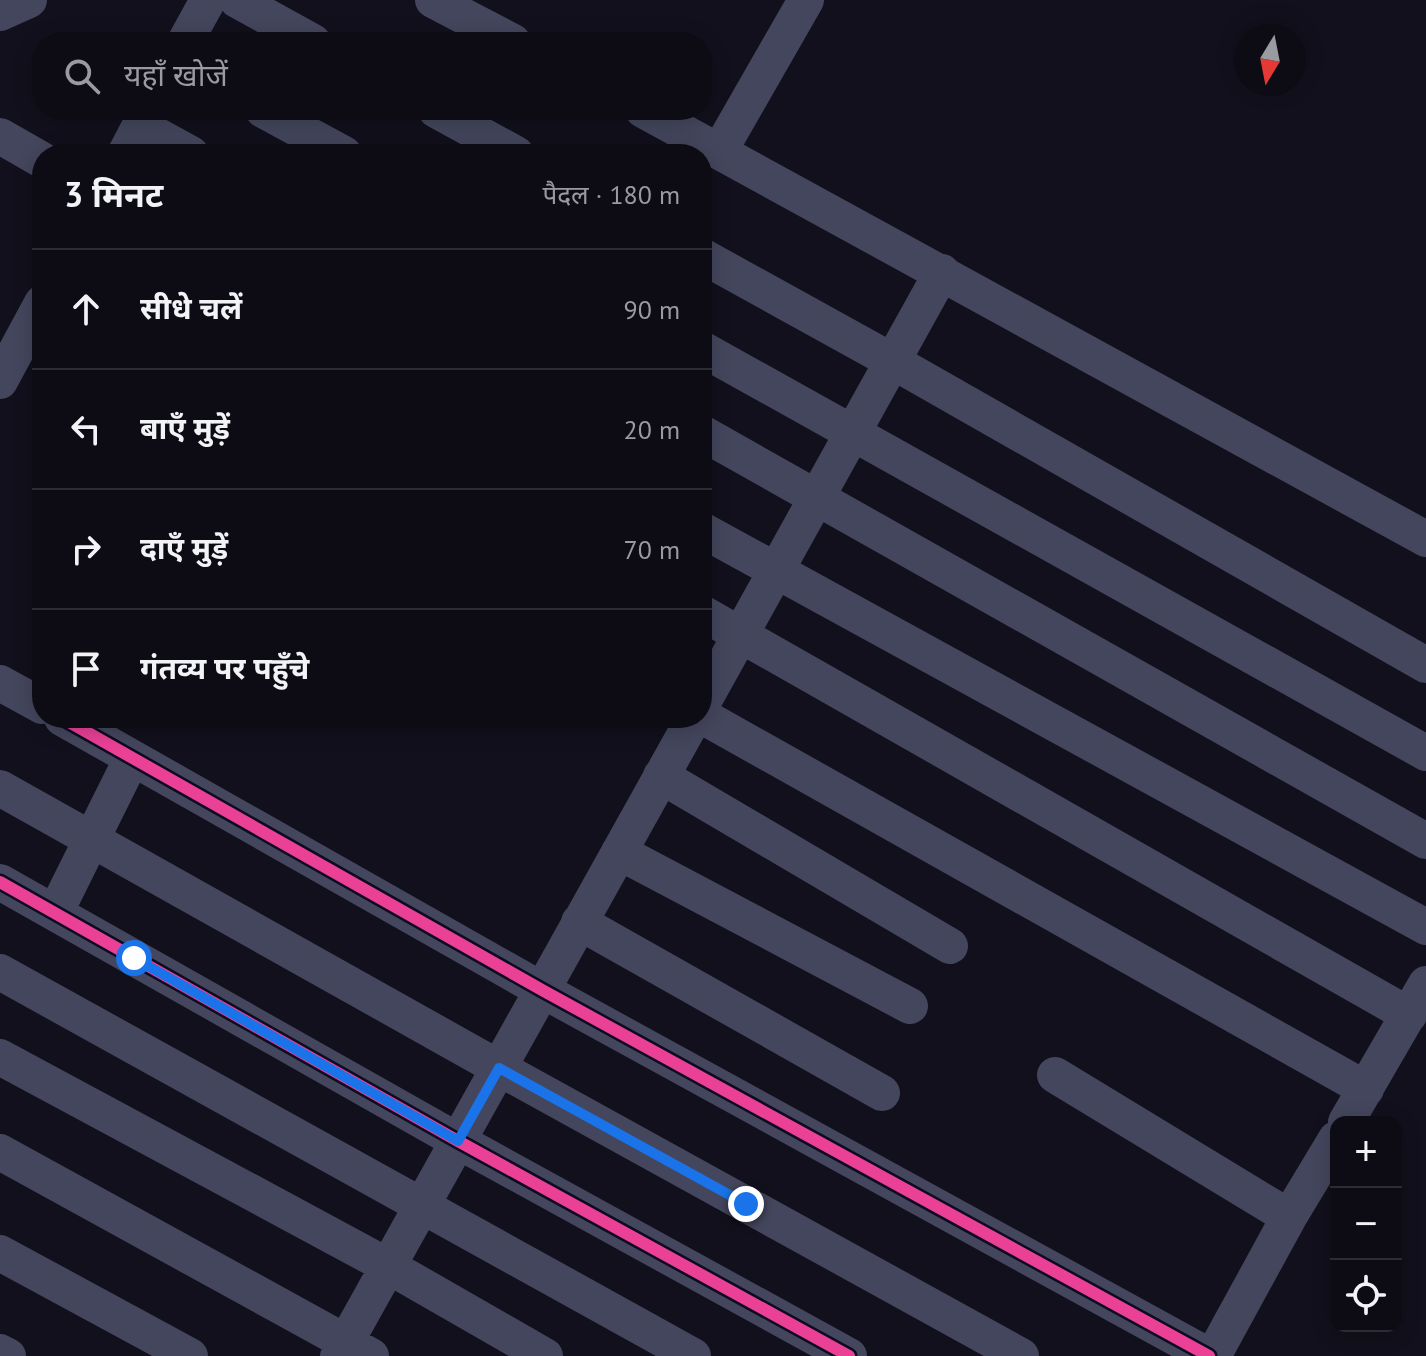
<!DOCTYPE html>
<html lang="hi">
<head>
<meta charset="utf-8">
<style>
  :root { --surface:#0d0c15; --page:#1b1a22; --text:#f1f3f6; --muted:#9a9ba0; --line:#2d2c34 }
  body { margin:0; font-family:"PT Sans","Noto Sans Devanagari",sans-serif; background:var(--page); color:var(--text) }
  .controls { position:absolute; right:24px; bottom:24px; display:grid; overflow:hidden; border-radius:16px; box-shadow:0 4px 20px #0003 }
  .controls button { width:72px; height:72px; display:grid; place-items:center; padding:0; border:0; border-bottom:2px solid var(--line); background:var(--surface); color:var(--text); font:40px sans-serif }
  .compass { position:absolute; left:1234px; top:24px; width:72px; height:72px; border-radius:50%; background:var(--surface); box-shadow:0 4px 20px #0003; rotate:190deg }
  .stop { position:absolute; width:24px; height:24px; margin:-18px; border:6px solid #1a73e8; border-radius:50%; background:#fff }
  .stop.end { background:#1a73e8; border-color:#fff; box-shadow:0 2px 8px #0008 }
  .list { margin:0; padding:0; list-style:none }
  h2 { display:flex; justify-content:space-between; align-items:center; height:104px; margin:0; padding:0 32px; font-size:34px }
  h2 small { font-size:26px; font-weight:400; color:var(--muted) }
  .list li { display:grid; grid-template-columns:52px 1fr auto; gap:24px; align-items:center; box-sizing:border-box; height:120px; padding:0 32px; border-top:2px solid var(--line) }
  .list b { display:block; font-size:30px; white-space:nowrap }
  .list em { font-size:26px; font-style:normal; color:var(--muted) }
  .icon { flex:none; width:44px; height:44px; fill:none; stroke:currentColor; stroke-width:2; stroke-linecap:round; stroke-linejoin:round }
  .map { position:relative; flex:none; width:1426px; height:1356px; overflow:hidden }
  .search { position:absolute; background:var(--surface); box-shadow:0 4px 20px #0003; left:32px; top:32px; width:680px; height:88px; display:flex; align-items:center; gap:20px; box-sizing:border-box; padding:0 28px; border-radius:32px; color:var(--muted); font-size:30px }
  .panel { position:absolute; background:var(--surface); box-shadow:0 4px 20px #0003; left:32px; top:144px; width:680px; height:584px; border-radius:32px }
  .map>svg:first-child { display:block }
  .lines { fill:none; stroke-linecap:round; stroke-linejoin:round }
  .minor { stroke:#44465d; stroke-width:36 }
  .cycleway-casing { stroke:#0d0b21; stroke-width:17 }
  .cycleway { stroke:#ea4096; stroke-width:12 }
  .route { stroke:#1a73e8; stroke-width:10 }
</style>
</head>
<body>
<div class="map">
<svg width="1426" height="1356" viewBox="0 0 1426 1356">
  <rect width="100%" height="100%" fill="#11101c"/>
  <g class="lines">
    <path class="minor" d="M237,0L313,42
      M433,0L513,42
      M0,13L29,0
      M185,42L208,0
      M263,110L344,154
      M436,110L516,154
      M643,110L1426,539
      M140,126L191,154
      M0,136L42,160
      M720,150L806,0
      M125,154L148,110
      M702,256L892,361L1426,665
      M702,349L1426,753
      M0,381L42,303
      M702,433L1426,841
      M702,530L1426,927
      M702,613L1409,1015
      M0,683L42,706
      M702,704L942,272
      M702,716L1366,1089
      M62,718L542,990L1209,1356
      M661,776L950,946
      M0,788L499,1068L1021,1356
      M619,852L910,1006
      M0,882L458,1141L849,1356
      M55,913L132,758
      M579,922L882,1093
      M0,972L693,1356
      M0,1057L388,1266L545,1356
      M1055,1075L1289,1217
      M1346,1122L1426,984
      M0,1152L371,1356
      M0,1253L190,1356
      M0,1352L8,1356
      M338,1356L694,718
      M1213,1356L1289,1217L1336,1139"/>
    <g class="cycleway-casing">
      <path id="cycleway" d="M62,718L542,990L1209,1356
        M0,882L458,1141L849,1356"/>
    </g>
    <use href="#cycleway" class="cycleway"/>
  </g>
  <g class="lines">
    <path class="route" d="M134,958L458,1141L499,1068L746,1204"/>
  </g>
</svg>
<div class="controls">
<button>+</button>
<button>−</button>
<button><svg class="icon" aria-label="locate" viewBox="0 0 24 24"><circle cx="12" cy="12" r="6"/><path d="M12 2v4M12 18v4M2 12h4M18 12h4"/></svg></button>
</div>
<svg class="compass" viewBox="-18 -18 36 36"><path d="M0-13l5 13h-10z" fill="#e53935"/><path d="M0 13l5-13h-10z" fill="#9a9ba0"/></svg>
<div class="stop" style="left:134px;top:958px"></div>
<div class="stop end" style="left:746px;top:1204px"></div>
<div class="search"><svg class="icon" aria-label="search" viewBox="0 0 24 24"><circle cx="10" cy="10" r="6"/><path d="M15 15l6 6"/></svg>यहाँ खोजें</div>
<section class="panel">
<h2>3 मिनट<small>पैदल · 180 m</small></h2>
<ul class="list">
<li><svg class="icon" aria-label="ahead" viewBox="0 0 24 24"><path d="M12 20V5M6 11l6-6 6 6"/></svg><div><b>सीधे चलें</b></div><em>90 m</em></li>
<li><svg class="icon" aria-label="left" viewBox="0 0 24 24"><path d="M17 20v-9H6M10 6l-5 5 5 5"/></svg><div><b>बाएँ मुड़ें</b></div><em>20 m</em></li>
<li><svg class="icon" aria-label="right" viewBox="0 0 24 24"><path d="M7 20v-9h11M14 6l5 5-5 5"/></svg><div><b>दाएँ मुड़ें</b></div><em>70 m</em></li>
<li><svg class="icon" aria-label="arrive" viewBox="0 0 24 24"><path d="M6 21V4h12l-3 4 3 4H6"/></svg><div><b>गंतव्य पर पहुँचे</b></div></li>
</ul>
</section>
</div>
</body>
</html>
